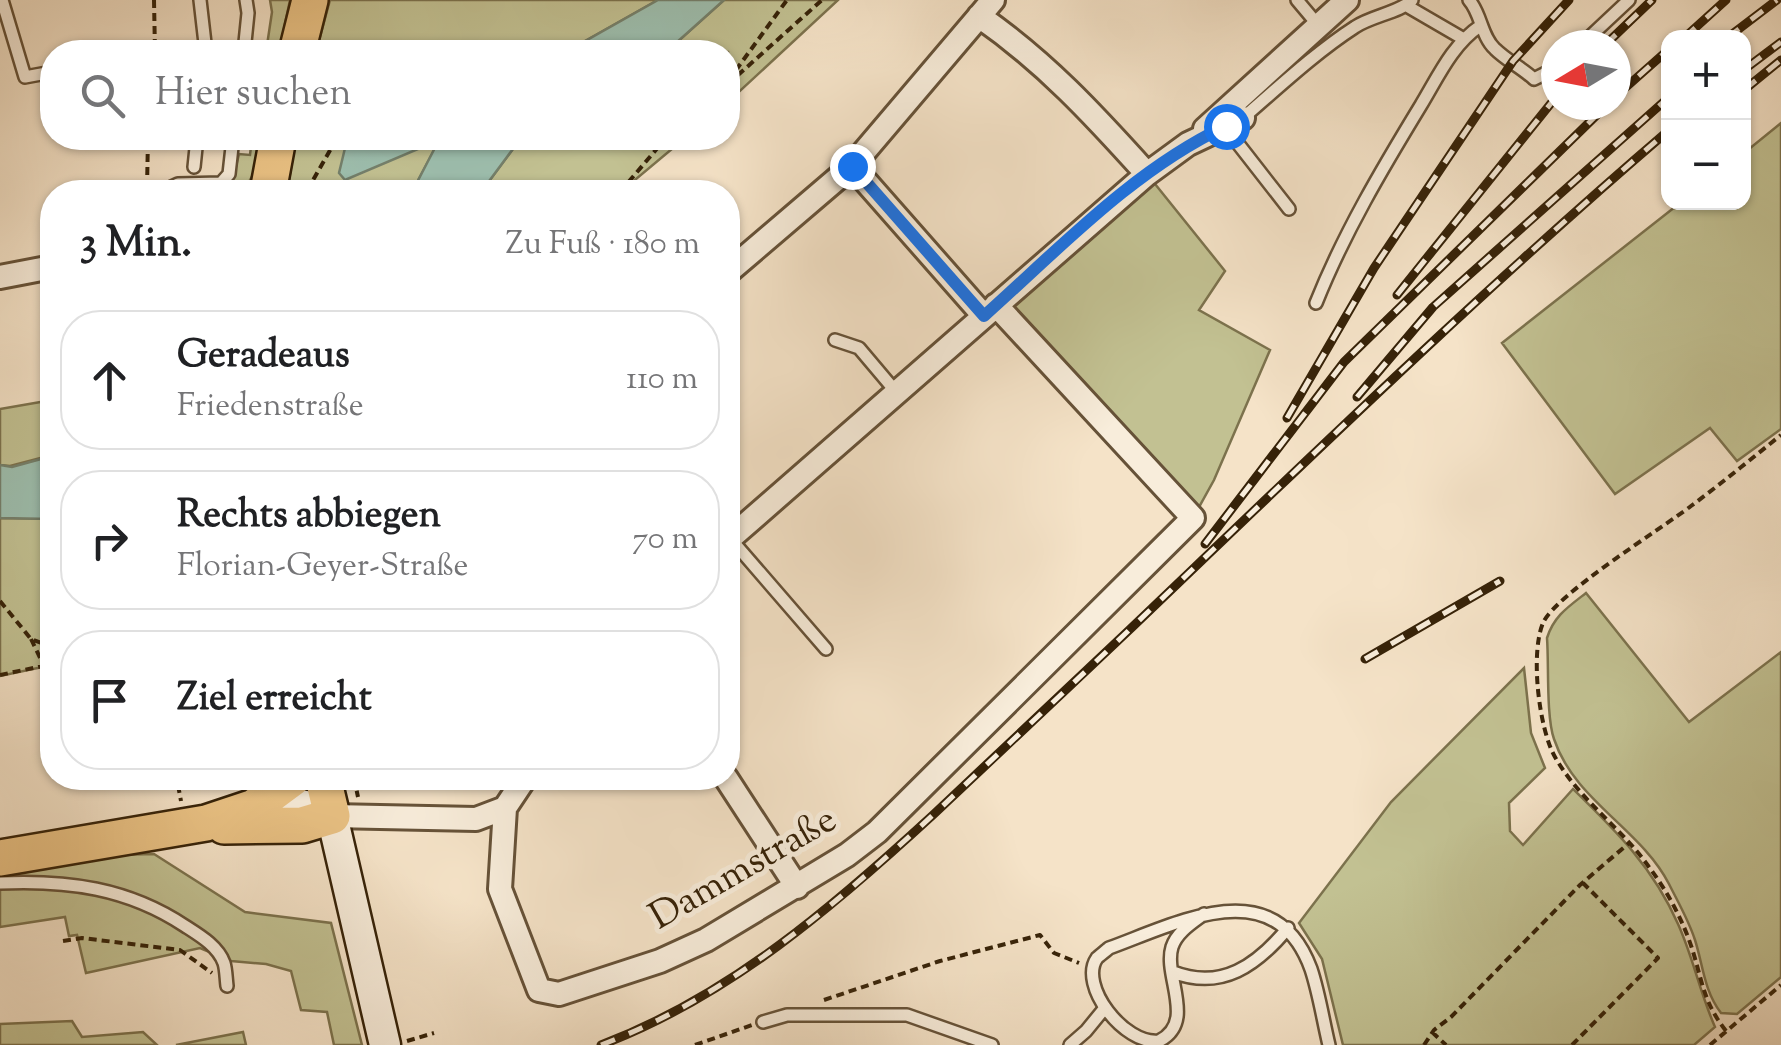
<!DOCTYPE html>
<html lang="de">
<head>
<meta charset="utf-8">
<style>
  :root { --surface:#fff; --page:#f6f6f6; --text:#202124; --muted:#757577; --line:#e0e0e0 }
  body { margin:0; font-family:"Sorts Mill Goudy",serif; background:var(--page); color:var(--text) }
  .controls { position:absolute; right:30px; top:30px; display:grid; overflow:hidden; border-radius:20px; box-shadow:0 2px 8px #0004 }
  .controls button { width:90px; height:90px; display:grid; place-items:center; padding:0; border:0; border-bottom:2px solid var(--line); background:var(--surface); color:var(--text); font:50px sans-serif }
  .compass { position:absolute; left:1541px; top:30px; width:90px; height:90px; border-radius:50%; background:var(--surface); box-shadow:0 2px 8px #0004; rotate:260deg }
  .stop { position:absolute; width:30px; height:30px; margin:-22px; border:8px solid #1a73e8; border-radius:50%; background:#fff }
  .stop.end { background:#1a73e8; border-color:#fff; box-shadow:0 2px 10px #0008 }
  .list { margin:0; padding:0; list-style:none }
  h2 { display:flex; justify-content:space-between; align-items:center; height:130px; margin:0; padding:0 40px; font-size:42px }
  h2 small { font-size:32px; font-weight:400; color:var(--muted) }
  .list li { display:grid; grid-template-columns:65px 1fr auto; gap:30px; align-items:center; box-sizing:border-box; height:140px; margin:0 20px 20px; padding:0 20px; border:2px solid var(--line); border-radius:40px }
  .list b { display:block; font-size:38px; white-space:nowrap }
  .list p { margin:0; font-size:32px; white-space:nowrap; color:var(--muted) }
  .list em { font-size:32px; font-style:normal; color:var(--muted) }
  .icon { flex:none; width:55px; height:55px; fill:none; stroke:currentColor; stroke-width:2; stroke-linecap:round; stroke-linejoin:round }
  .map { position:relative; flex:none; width:1781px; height:1045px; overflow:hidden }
  .search { position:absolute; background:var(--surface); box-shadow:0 2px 8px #0004; left:40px; top:40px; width:700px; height:110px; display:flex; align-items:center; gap:25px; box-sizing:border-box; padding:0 35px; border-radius:40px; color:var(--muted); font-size:38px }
  .panel { position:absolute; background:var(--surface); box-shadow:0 2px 8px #0004; left:40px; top:180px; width:700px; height:610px; border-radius:40px }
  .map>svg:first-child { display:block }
  .green { fill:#c2c192; stroke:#7c724d; stroke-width:2.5 }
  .water { fill:#9dbfaf; stroke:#74806c; stroke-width:2.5 }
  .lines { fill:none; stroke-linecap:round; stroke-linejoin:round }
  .service-casing { stroke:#665238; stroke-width:16 }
  .minor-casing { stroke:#665238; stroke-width:28 }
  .secondary-casing { stroke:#362208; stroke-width:35 }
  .primary-casing { stroke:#362208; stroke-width:40 }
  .path { stroke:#362208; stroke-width:4; stroke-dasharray:8 5; stroke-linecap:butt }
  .service { stroke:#f8eddb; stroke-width:11 }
  .minor { stroke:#f8eddb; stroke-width:22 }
  .secondary { stroke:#f8eddb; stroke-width:30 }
  .primary { stroke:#eac284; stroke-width:35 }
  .rail-casing { stroke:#362208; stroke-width:9 }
  .rail { stroke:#f8eddb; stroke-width:5; stroke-dasharray:15; stroke-linecap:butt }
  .route { stroke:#1a73e8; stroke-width:12 }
  .labels { text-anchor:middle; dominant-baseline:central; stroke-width:10; stroke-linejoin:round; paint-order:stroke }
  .street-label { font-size:38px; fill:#362208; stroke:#f8eddb }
</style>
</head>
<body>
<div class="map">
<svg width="1781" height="1045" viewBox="0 0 1781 1045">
  <rect width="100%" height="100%" fill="#f5e3c8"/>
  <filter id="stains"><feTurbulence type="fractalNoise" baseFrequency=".002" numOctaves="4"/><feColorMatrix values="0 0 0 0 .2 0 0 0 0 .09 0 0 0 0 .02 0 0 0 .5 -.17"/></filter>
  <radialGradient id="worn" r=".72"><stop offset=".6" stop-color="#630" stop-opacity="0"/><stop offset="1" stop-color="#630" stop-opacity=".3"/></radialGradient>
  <path class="green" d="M270,0H290L279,52H266L272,12Z
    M330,0H658L578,45L557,52H316Z
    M724,0H838L728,102V52H666Z
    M1781,123V429L1737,461L1710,428L1615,494L1502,343L1680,203L1744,202V153Z
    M252,138H261L253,175L243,192H225L232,183L239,154L250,155Z
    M296,138H355L345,144L440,139L412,192H287Z
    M521,138H685L630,184L625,192H481Z
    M1147,174L1225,271L1199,310L1270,350L1214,480L1193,518L996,305Z
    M52,400V455L10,466L0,465V409Z
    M0,518L52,519V665L0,676Z
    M1586,593L1689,722L1781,652V977L1737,1014L1721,1013C1704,991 1703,965 1695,940C1689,921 1678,902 1669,884C1641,829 1574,800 1554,739C1546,716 1549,664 1547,638C1554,616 1568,607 1586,593Z
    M1524,668L1531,733L1545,768L1509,803L1510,831L1523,845L1573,789C1617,832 1653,867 1678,924C1693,957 1700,993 1715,1027L1694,1045H1343L1322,959L1299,923L1391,802Z
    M154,854L245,912L331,923L362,1045H334L327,1012L301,1010L291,971L266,964L231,961L200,948L86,973L77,935L69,936L65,917L0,927V869L114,855Z
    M72,1021L82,1037L143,1032L157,1045H0V1024Z
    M243,1032L246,1045H176Z"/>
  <path class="water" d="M658,0H724L666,52H557L578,45Z
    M355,138H521L481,192H412L439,140L345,180L339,173L346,144Z
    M52,456V519L0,518V465L12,467Z"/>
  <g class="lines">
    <g class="service-casing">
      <path id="service" d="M2,0L25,77L52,72
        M200,0L206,52
        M1297,0L1318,25
        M1469,0C1481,13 1481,36 1495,49C1506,60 1522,68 1534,79L1556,68
        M1407,6L1462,38
        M1581,45L1629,0
        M244,52L248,13L246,0
        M1243,118C1279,87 1315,53 1355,27C1371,16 1401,12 1412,0
        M1225,127L1289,209
        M194,167L197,138
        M161,192L178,184L221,183L229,174L233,138
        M1316,303C1344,233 1382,169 1421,105C1438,77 1452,45 1480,26
        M835,340L859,348L897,393
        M730,538L826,649
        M0,883C67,880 128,888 185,926C199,935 218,946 224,963C226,969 226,978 227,986
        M1204,914C1192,923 1177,932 1172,947C1163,976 1197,1022 1159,1041C1124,1045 1078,985 1097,958C1098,957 1108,949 1109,948C1178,923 1275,870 1311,969C1319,993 1323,1020 1329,1045
        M1173,972C1222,991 1257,965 1288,928
        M763,1022L787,1015H907L992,1045
        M1070,1045L1086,1031L1104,1009"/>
    </g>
    <g class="minor-casing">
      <path id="minor" d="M979,16C1045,62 1093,114 1147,174
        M1205,129L1347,0
        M852,166L984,316
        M728,272L852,166L993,0
        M0,277L52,267
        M728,540L1147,174L1188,144L1243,118
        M726,778L797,887
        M505,808L500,889L539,990L559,994L660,961L706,940L847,855L877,832L1193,518L996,305
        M332,816L476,819L505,808L525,778"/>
    </g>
    <g class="secondary-casing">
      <path id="secondary" d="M254,807C284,805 307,800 332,816L385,1045"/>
    </g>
    <g class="primary-casing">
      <path id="primary" d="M297,52L310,0
        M268,192L278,138
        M224,826L302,825L332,816L323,778
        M0,858L206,823L254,807L293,778"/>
    </g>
    <path class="path" d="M154,0L155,52
      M728,81L787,0
      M728,84L822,0
      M147,188L148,138
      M310,192L312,182L337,138
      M620,192L666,138
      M0,601L31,639L52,647
      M31,639L44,666
      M0,675L52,664
      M354,778L358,797
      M178,785L181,801
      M63,941L82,938L180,950L212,973
      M824,1000L940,961L1040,935L1054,953L1079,963
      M1726,1031C1705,1004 1703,986 1694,955C1685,924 1668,892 1649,867C1621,827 1580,801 1555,757C1539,729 1530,654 1543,623C1556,594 1661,529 1691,506C1722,483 1751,459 1781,435
      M1432,1032L1446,1045
      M407,1041L434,1033
      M695,1045L752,1025
      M1424,1045L1434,1030L1451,1017L1580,885L1629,843
      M1572,1045L1658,958L1583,883
      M1710,1045L1781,985"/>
    <use href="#service" class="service"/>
    <use href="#minor" class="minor"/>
    <use href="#secondary" class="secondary"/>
    <use href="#primary" class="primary"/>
    <g class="rail-casing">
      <path id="rail" d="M1684,38L1726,0
        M1727,38L1777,0
        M1605,45L1652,0
        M1749,66L1781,42
        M1744,90L1781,60
        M1616,96L1668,50
        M1397,295L1556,97
        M1357,397L1433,307L1668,98
        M1287,418L1374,268L1513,61L1569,0
        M1205,544L1344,362L1607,105
        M1365,659L1500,581
        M601,1045C730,996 834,906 934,814C998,754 1062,694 1126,633C1304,463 1481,291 1668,131"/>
    </g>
    <use href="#rail" class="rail"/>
  </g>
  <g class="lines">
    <path class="route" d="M852,166L984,316C1059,249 1133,170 1226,126"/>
  </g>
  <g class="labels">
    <g class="street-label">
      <text transform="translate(744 870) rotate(-30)">Dammstraße</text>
    </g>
  </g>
  <rect width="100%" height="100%" filter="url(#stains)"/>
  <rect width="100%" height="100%" fill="url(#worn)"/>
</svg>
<div class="controls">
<button>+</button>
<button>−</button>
</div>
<svg class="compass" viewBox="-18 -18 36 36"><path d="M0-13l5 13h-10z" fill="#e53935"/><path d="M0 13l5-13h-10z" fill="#757577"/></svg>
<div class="stop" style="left:1226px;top:126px"></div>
<div class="stop end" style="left:852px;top:166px"></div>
<div class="search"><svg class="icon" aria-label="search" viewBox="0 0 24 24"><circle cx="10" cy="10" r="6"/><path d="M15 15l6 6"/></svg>Hier suchen</div>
<section class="panel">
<h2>3 Min.<small>Zu Fuß · 180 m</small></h2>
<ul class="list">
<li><svg class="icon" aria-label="ahead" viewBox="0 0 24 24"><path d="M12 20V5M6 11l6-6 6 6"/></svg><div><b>Geradeaus</b><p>Friedenstraße</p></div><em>110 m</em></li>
<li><svg class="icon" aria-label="right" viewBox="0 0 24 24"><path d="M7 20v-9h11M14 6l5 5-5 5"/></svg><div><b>Rechts abbiegen</b><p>Florian-Geyer-Straße</p></div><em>70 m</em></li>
<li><svg class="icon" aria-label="arrive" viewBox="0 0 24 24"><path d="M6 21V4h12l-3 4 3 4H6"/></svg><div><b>Ziel erreicht</b></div></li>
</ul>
</section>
</div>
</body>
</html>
